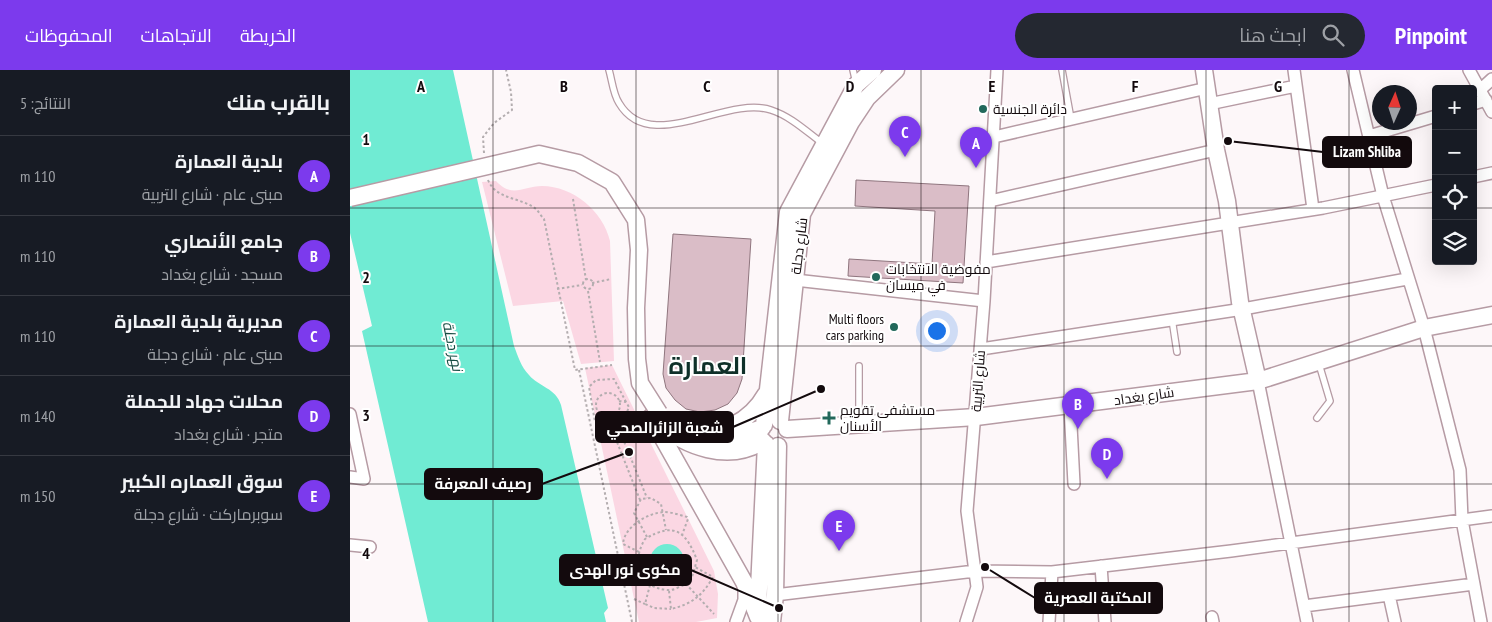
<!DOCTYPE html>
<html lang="ar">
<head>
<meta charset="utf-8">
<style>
  :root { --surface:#171b24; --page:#242831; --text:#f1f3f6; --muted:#9ea1a6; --line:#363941; --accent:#7c3aed }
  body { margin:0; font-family:"PT Sans Narrow",Cairo,sans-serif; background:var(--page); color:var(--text); direction:rtl }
  .controls { position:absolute; right:15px; top:15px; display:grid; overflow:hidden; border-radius:5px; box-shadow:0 5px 20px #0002 }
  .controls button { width:45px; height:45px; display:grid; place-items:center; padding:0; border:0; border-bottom:1px solid var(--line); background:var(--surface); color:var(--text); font:25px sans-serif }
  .compass { position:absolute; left:1022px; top:15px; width:45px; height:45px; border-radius:50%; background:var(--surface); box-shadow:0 5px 20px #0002; rotate:3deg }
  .you { position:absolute; left:586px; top:260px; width:18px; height:18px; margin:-12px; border:4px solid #fff; border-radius:50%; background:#1a73e8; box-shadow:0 0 0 8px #1a73e833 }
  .badge { display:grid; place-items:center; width:32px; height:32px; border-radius:50%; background:var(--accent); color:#fff; font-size:16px; font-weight:700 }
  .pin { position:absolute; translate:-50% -41px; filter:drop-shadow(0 1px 2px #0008) }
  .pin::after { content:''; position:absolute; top:26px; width:18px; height:15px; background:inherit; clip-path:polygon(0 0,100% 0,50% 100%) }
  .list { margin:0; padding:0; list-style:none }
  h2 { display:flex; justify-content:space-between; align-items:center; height:65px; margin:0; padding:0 20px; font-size:21px }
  h2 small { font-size:16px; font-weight:400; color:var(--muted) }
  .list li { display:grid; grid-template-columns:32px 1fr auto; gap:15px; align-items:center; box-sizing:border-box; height:80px; padding:0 20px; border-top:1px solid var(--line) }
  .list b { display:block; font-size:19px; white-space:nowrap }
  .list p { margin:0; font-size:16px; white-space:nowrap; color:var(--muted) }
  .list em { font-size:16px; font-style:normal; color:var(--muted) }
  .icon { flex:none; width:28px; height:28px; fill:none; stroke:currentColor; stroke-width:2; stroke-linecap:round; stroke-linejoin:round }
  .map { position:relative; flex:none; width:1142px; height:552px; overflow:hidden; direction:ltr }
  header { display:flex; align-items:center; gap:30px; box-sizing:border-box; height:70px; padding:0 25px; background:var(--accent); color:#fff }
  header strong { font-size:24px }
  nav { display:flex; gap:28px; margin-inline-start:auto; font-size:18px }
  .search { width:350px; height:45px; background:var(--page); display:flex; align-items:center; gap:12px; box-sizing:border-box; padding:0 18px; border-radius:28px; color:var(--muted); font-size:19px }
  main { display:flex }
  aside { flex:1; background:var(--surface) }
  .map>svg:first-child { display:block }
  .green { fill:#fbd7e3 }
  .water { fill:#70ebd3 }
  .building { fill:#dabdc7; stroke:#8f757e }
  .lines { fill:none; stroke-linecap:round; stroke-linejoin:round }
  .lane-casing { stroke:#b69ba4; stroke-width:8 }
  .street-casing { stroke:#b69ba4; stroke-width:14 }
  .secondary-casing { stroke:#b69ba4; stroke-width:19 }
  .path { stroke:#b3adaf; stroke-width:2; stroke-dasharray:2.5 2.5; stroke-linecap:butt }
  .lane { stroke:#fff; stroke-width:5.5 }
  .street { stroke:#fff; stroke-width:11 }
  .secondary { stroke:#fff; stroke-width:16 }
  .secondary-bridge-casing { stroke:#b69ba4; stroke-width:19; stroke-linecap:butt }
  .secondary-bridge { stroke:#fff; stroke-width:16 }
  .grid { fill:none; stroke:#130a0d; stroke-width:1; stroke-opacity:0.55 }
  .poi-dot { fill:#22685b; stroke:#fff; stroke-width:2 }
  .labels { text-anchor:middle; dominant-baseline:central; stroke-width:4; stroke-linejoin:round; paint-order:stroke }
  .poi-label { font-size:14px; fill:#130a0d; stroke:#fff; text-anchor:start }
  .street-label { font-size:14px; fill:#130a0d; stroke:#fff }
  .water-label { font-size:15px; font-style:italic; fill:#164c42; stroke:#fff }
  .town-label { font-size:24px; font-weight:bold; fill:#0f3029; stroke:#fff }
  .grid-label { font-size:16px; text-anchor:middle; font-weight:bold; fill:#130a0d; stroke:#fff; stroke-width:4; stroke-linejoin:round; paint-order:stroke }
  .leader { fill:none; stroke:#130a0d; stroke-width:2 }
  .callout-dot { fill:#130a0d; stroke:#fff; stroke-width:2 }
  .callout { fill:#130a0d; stroke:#130a0d; stroke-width:2 }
  .callout-label { font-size:15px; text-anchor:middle; font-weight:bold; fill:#fff }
</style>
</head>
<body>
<header>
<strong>Pinpoint</strong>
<div class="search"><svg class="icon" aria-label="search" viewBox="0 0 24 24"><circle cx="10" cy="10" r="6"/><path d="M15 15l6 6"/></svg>ابحث هنا</div>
<nav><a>الخريطة</a><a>الاتجاهات</a><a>المحفوظات</a></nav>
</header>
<main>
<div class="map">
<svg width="1142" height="552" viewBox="0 0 1142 552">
  <rect width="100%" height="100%" fill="#fdf7f9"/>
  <path class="green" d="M146,111C163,129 173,116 192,116C223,116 253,141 260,171L264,291L231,294L213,231L163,236L132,112Z
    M262,295L364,501L368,524L367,548L346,552H289L235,298Z"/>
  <path class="water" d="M0,0H103L164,276C168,286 171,297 179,305C189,317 206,318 211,335L258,538L254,543L256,552H78L12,261L22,256L0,163Z
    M300 491a17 17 0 1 1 34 0a17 17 0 1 1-34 0Z"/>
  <path class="building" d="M506,110L619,116L613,213L498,206L499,189L582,194L585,141L505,136Z
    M323,164L401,169L392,309L387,323L378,334L365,340L350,342L336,339L325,330L316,318L313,304Z"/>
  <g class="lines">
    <g class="lane-casing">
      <path id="lane" d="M259,0C262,10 263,24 269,33C300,86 375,25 421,40C440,46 456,61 472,73
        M503,0L506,13
        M712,0L721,49
        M822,249L827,282
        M509,296V352
        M967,348L980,331L969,294"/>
    </g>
    <g class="street-casing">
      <path id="street" d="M944,0L963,139
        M1003,0L1033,126L1074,258L1110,400L1112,450L1131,552
        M1119,0L1142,42
        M1130,20L1142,9
        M859,34L946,16
        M1123,34L1136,30
        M1019,66L1086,46
        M644,67L857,18
        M1123,107L1142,103
        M640,131L866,80
        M636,192L973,138L1086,115
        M445,210L634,231
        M631,279L893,239L1057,209
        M908,311L957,552
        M720,336L724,414
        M0,344L14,409L0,407
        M0,475L20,477
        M751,496L755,552
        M425,525L625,501L702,502L881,481L1142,446
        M1039,525L1045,552
        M954,536L1124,514
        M862,547L863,552
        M386,552L394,530V518
        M616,552L627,517L617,441L634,231L647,0
        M699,552L702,502"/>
    </g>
    <g class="secondary-casing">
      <path id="secondary" d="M854,0L866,80L877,131L890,232L908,311
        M301,347L394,512L408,547
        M430,351L452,144L501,52L517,28L546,0
        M307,352C335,377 379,393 413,371
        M414,355L438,142L506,15L523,0
        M437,359L626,347L908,311L1074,258L1142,245
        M340,365C372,363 399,354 416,324
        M359,372H370L412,358
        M408,539L416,374
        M422,552L425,525L428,376"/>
    </g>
    <path class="path" d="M134,83L133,67L144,53L162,40L161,22L156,0
      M138,110C146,130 171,127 186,139C189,142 191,146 194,149L225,300L262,295
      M223,129L236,210
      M233 214a5 5 0 1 1 10 0a5 5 0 1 1-10 0Z
      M242,213L261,209
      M207,219L232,215
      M238,221L250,292
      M229,300L282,552
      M246 335a12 12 0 1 1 24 0a12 12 0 1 1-24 0Z
      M269,331L276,332L279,337L273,352L271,364L297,428
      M276,332L264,309L246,310L239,317L245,352L265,367L290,430
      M265,367L274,372
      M297,467L284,443L291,429L301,428L311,434L316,460
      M289,482L273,474C274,457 297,443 314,442C321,442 330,445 337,447L338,449L332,465
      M336,514L342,507L347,490C336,462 325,451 295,469C281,492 288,518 318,520C323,521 331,516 336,514L364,544
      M300,515L295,534L304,538L321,539
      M319,521L321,539C342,534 353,525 363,507L345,497
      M284,529L295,534"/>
    <use href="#lane" class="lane"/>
    <use href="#street" class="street"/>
    <use href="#secondary" class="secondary"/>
    <g class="secondary-bridge-casing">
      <path id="secondary-bridge" d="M0,128L189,84L228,93L262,112L286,150L289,180L286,238L287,289L290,313L309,343"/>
    </g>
    <use href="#secondary-bridge" class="secondary-bridge"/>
  </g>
  <path class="grid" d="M143,0V552M286,0V552M428,0V552M571,0V552M714,0V552M856,0V552M999,0V552M0,138H1086M1123,138H1142M0,276H1142M0,414H1142"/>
  <g class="poi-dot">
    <circle cx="633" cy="39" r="5"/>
    <circle cx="526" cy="207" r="5"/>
    <circle cx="544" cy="257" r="5"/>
    <path d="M476.5 340.5h5v5h5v5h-5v5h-5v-5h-5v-5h5z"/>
  </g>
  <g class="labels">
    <g class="poi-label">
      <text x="643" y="39">دائرة الجنسية</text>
      <text x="536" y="199">مفوضية الانتخابات<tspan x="536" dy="16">في ميسان</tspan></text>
      <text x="534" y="249" text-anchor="end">Multi floors<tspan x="534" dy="16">cars parking</tspan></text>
      <text x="490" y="340">مستشفى تقويم<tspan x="490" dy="16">الأسنان</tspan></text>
    </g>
    <g class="street-label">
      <text transform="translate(449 176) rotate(-83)">شارع دجلة</text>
      <text transform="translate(628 311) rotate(-86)">شارع التربية</text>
      <text transform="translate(794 326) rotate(-8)">شارع بغداد</text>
    </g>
    <g class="water-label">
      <text transform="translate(103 276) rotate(78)">نهر دجلة</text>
    </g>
    <g class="town-label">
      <text x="358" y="295">العمارة</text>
    </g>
  </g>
  <g class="grid-label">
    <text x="71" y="22">A</text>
    <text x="214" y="22">B</text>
    <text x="357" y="22">C</text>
    <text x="500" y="22">D</text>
    <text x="642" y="22">E</text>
    <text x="785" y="22">F</text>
    <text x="928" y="22">G</text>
    <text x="16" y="75">1</text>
    <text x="16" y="213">2</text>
    <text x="16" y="351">3</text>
    <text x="16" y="489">4</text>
  </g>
  <path class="leader" d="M878 71L973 82M471 319L383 357M279 382L192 414M429 538L341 500M635 497L685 528"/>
  <g class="callout-dot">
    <circle cx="878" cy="71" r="5"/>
    <circle cx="471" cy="319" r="5"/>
    <circle cx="279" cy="382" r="5"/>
    <circle cx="429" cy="538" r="5"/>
    <circle cx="635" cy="497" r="5"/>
  </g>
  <g class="callout">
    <rect x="973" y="67" width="88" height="30" rx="5"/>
    <rect x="246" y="342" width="137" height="30" rx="5"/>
    <rect x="75" y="399" width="117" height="30" rx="5"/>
    <rect x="210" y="485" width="131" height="30" rx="5"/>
    <rect x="685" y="513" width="127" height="30" rx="5"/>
  </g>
  <g class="callout-label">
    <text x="1017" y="87">Lizam Shliba</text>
    <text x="315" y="363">شعبة الزائرالصحي</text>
    <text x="133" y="419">رصيف المعرفة</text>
    <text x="275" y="505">مكوى نور الهدى</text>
    <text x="748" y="533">المكتبة العصرية</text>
  </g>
</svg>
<div class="controls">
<button>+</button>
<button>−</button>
<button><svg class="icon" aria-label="locate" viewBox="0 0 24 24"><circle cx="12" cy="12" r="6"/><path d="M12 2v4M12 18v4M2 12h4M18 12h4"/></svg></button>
<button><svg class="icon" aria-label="layers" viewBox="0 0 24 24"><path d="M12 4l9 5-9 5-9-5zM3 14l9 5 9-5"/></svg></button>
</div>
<svg class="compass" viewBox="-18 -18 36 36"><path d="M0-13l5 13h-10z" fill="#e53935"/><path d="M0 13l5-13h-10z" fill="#9ea1a6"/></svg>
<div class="you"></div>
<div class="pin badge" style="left:626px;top:98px">A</div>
<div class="pin badge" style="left:728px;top:359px">B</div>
<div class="pin badge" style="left:555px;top:87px">C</div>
<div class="pin badge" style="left:757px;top:409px">D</div>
<div class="pin badge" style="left:489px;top:481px">E</div>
</div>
<aside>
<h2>بالقرب منك<small>النتائج: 5</small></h2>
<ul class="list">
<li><span class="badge">A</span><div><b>بلدية العمارة</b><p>مبنى عام · شارع التربية</p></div><em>110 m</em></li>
<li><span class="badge">B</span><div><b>جامع الأنصاري</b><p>مسجد · شارع بغداد</p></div><em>110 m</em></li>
<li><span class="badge">C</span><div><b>مديرية بلدية العمارة</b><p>مبنى عام · شارع دجلة</p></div><em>110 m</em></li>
<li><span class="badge">D</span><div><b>محلات جهاد للجملة</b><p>متجر · شارع بغداد</p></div><em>140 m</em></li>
<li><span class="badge">E</span><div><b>سوق العماره الكبير</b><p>سوبرماركت · شارع دجلة</p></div><em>150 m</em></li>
</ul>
</aside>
</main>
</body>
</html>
